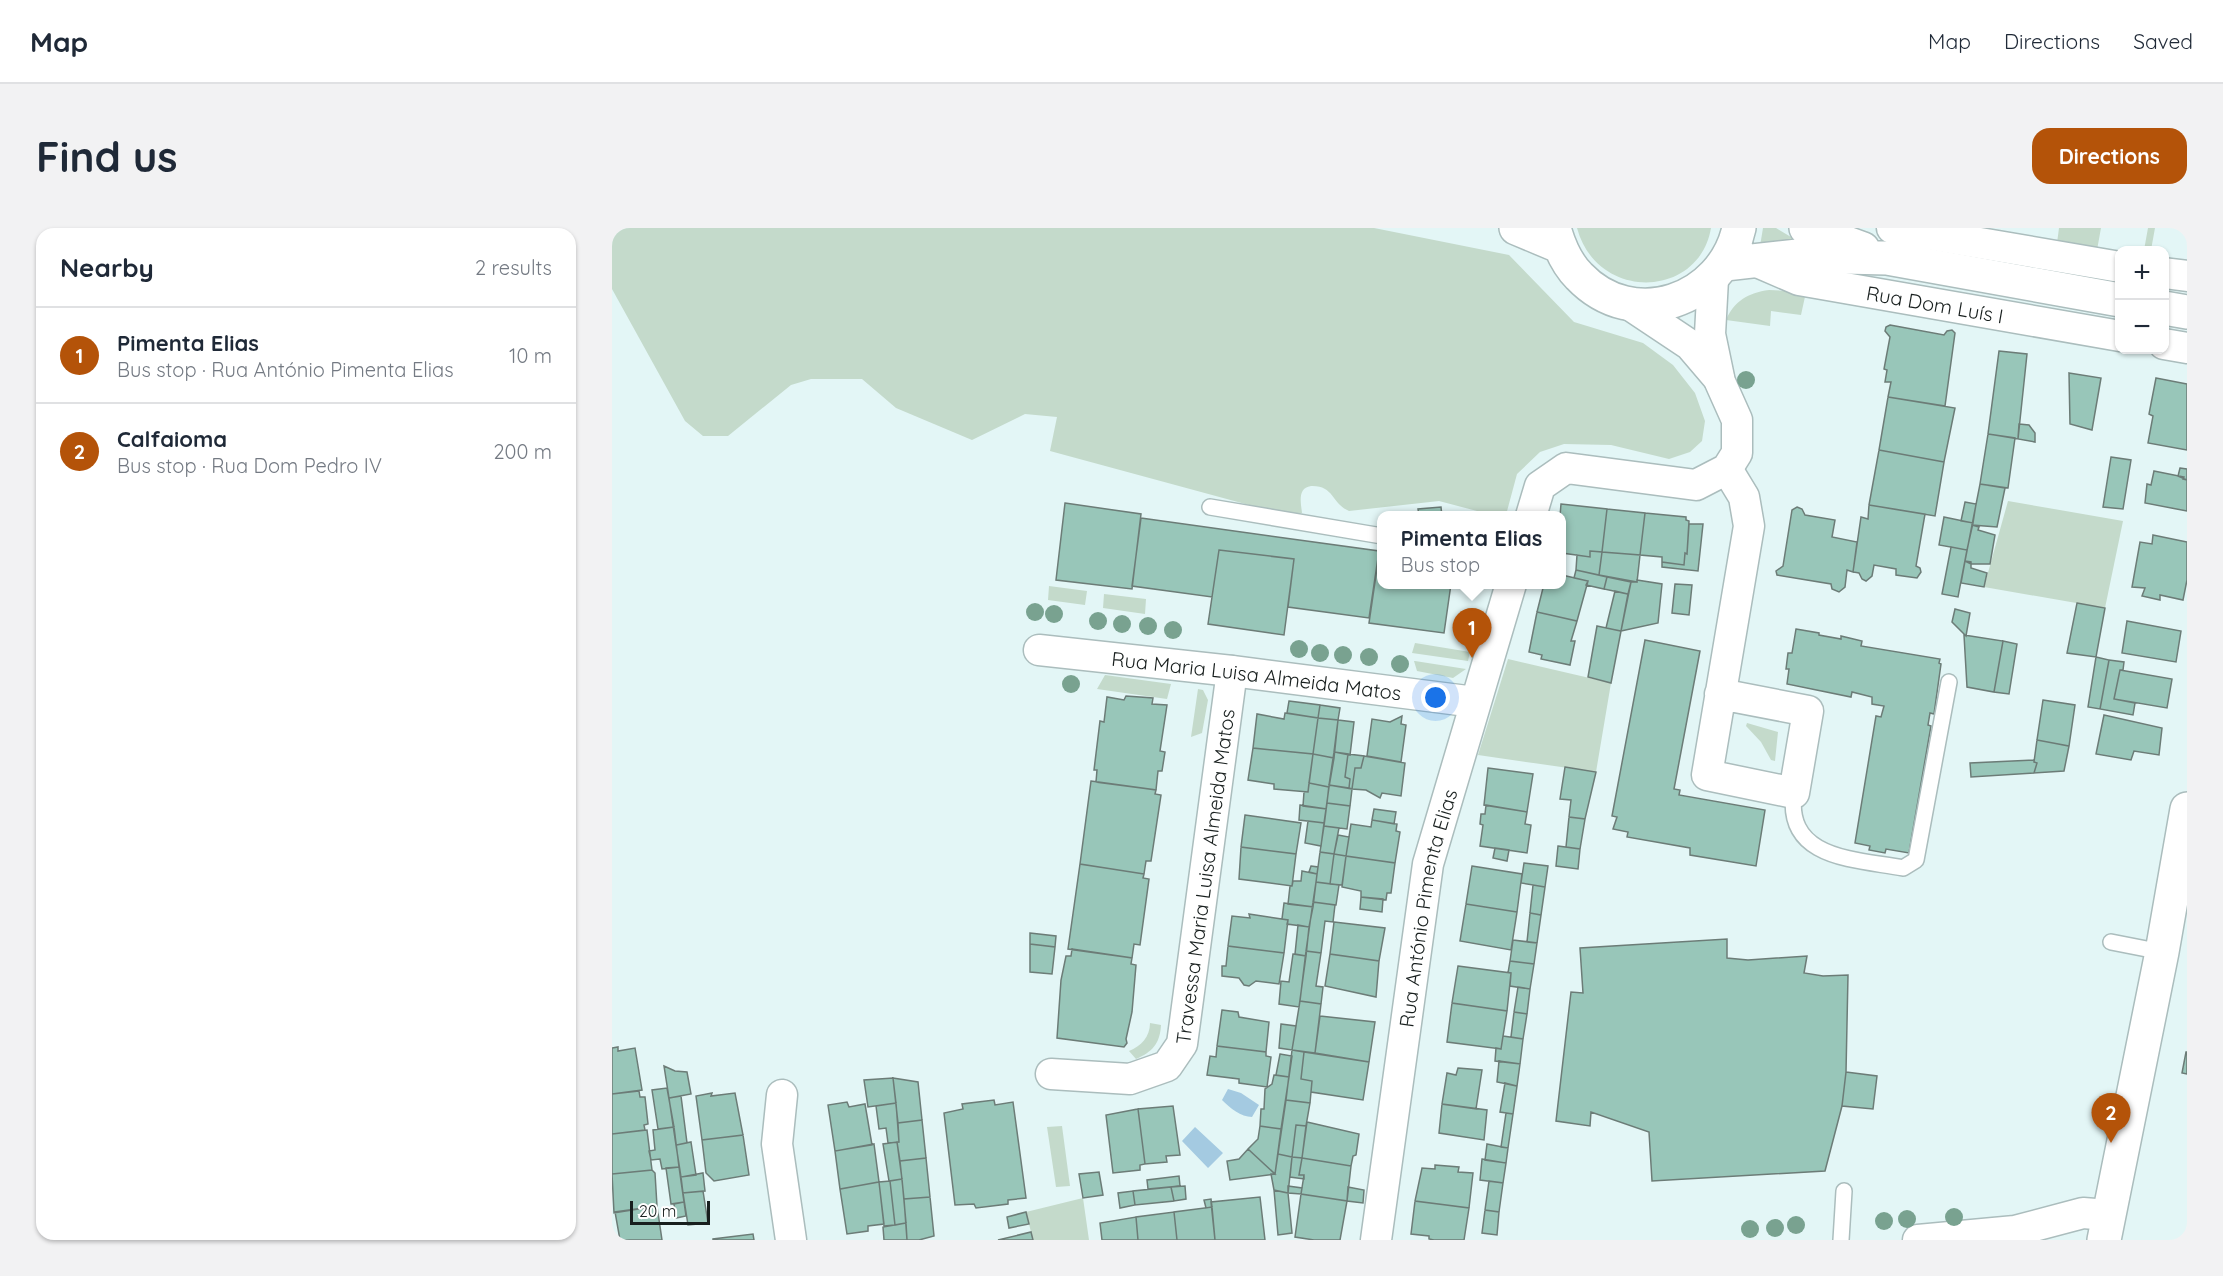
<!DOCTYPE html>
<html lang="en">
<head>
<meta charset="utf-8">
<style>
  :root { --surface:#fff; --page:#f2f2f3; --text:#1f2937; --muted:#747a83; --line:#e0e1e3; --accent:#b45309 }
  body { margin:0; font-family:Quicksand,sans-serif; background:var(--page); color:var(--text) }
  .controls { position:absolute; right:18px; top:18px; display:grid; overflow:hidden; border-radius:12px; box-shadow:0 2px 4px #0004 }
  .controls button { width:54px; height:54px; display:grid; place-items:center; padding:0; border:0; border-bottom:2px solid var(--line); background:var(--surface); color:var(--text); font:30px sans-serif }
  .scale { position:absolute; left:18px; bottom:15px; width:80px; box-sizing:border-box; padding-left:6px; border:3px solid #181f1e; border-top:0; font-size:16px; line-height:21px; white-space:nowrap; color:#181f1e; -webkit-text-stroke:4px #fff; paint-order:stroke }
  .you { position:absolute; left:824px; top:470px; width:21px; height:21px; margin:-15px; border:4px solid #fff; border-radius:50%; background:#1a73e8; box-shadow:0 0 0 9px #1a73e833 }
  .badge { display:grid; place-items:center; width:39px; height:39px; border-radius:50%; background:var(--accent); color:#fff; font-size:20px; font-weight:700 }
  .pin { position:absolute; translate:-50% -50px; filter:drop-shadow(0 2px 3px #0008) }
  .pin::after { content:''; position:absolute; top:32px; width:21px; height:18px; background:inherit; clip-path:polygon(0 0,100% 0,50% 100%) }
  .popup { position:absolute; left:765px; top:283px; width:189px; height:78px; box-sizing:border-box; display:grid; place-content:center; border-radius:12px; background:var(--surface); filter:drop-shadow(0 2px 4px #0005); font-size:20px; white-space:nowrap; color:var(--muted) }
  .popup b { font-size:22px; color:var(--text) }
  .popup::after { content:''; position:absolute; left:50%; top:100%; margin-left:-12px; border:12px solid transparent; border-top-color:var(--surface) }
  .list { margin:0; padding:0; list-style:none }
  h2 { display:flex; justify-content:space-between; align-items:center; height:78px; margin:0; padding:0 24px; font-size:26px }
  h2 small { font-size:20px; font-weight:400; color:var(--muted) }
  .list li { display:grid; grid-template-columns:39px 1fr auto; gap:18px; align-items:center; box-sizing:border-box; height:96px; padding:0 24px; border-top:2px solid var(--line) }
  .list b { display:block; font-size:22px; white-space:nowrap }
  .list p { margin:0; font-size:20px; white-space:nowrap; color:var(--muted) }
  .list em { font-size:20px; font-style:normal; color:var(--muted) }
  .map { position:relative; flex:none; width:1575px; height:1012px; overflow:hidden; border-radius:18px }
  header { display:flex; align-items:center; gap:36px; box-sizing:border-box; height:84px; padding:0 30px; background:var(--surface); border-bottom:2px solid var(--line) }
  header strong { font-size:28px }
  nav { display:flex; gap:33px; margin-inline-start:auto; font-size:21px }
  .intro { display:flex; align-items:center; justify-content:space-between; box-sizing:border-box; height:144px; padding:0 36px }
  h1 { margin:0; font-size:42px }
  .button { padding:15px 27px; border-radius:18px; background:var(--accent); color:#fff; font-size:21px; font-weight:700 }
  main { display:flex; gap:36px; padding:0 36px }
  aside { flex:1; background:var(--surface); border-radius:18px; box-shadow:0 2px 4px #0004 }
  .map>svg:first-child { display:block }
  .green { fill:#c4dacb }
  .water { fill:#a4cae1 }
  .building { fill:#98c6b9; stroke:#6c7c77; stroke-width:1.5 }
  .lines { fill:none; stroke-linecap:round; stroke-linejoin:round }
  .lane-casing { stroke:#abbdbd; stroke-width:18 }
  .street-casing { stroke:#abbdbd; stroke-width:33 }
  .secondary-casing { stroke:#abbdbd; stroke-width:36 }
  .lane { stroke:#fff; stroke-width:15 }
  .street { stroke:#fff; stroke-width:30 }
  .secondary { stroke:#fff; stroke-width:33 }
  .tree { fill:#79a290 }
  .labels { text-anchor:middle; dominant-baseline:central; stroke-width:4.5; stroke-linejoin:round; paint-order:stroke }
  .street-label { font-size:20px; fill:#181f1e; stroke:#fff }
</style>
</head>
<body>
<header>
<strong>Map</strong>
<nav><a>Map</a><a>Directions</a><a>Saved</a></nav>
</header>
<div class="intro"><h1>Find us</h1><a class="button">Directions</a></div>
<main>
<aside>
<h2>Nearby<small>2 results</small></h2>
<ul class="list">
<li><span class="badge">1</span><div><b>Pimenta Elias</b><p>Bus stop · Rua António Pimenta Elias</p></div><em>10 m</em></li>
<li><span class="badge">2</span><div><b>Calfaioma</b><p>Bus stop · Rua Dom Pedro IV</p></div><em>200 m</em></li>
</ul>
</aside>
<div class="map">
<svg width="1575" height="1012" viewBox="0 0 1575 1012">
  <rect width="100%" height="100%" fill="#e3f6f6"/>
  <path class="green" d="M0,0H762L897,27L962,94L1031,115L1061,137L1083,165L1093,193L1090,213L1078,224L1057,231L999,217L952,216L928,224L905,246L894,287L884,288L827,273L737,283C720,276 722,257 699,258C685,260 689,275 690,285L679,286L648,280L438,223L445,189L413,186L360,212L284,180L250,151H199L179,157L116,208H91L73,193L0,61Z
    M965,0H1099C1087,71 985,74 965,0Z
    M1151,0H1164L1189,15L1148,18Z
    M1447,0H1489L1485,22L1445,15Z
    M1536,0H1543L1539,22H1532Z
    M1157,62L1194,64L1189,87L1159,83L1158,98L1114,92C1122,73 1136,65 1157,62Z
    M1396,273L1511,293L1493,380L1372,359Z
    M437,358L475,363L473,377L436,372Z
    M492,366L534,371L533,386L491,380Z
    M803,415L858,424L856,433L800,425Z
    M896,431L999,455L984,544L866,527Z
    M802,433H803L854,441L841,450L805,443Z
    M493,447L559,456L555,471L485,461Z
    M586,461L591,462L596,472L590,505L579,509Z
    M1135,495L1166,504L1163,533L1159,532L1149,514L1134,498Z
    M538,795L549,797C548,816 540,824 524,831L517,823C529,818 538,809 538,795Z
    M450,898L458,958L444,959L435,899Z
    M471,970L477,1012H421L414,984Z"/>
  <path class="water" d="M616,861L629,865L647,877L640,889C629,889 618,880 610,872Z
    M583,899L611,925L596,940L570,913Z"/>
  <path class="building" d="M1278,97L1332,107L1335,103L1340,102L1343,105L1333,178L1276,169L1279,154H1273L1275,142L1272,141L1278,109L1273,103L1274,99Z
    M1387,123L1415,126L1406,211L1376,206Z
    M1457,145L1489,150L1480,202L1458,196Z
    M1544,150L1575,156V222L1536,215L1541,188L1537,186Z
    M1276,169L1343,180L1332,234L1267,222Z
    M1407,196L1417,197L1423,205V214L1406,211Z
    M1376,206L1403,210L1396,260L1368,256Z
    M1267,222L1332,234L1323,288L1257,277Z
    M1499,229L1519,232L1511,281L1491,279Z
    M1568,240L1575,241V252L1566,248Z
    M1542,243L1572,249L1571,251L1575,252V283L1533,275L1535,256L1539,257Z
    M1368,256L1393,260L1385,299L1360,297Z
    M1353,274L1364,276L1361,295L1349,293Z
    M453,275L529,286L520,361L444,352Z
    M949,276L995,281L990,324L978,323V329L950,325V288H948Z
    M1257,277L1313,286L1304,338L1308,340L1309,344L1305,350L1284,347V341L1262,337L1260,348L1254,353L1250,351L1247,345L1241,344L1249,289L1256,291Z
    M829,279L830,288H807L806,281Z
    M1185,279L1190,281L1193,287L1223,292L1220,309L1245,314L1241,344L1235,342L1233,359L1227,364L1220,361L1219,356L1165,347L1164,343L1171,338L1180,282Z
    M995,281L1033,285L1028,327L990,324Z
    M1033,285L1074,289V292L1077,293L1075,326L1073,325L1072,337L1050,334V329L1028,327Z
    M1332,289L1361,295L1355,322L1327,317Z
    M529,290L767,323L757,390L676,379L682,331L607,322L600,369L520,358Z
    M1077,296H1091L1086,343L1050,339V334L1072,337L1073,325L1075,326Z
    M1360,297L1367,299L1366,302L1383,307L1378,336H1359L1353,333Z
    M1541,307L1575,314V352L1571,372L1548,367V372L1530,368L1533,360L1520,359L1528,314L1540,316Z
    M1339,319L1355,322L1346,369L1330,366Z
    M768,320H770V356H839L832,405L757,395Z
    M607,322L682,331L672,407L596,396Z
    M978,323L990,324L987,347L964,342L965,327L978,329Z
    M990,324L1028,327L1025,354L987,347Z
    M1353,333L1359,334V340L1375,345L1372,359L1349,355Z
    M964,342L995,349L992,361L974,357L976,353L962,350Z
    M950,347L976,353L965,393L925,384L932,356H950Z
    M995,349L1019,354L1016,366L992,361Z
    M1025,352L1050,356L1046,395L1009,403L1019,354H1025Z
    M1063,356L1080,357L1077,387L1060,385Z
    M1003,363L1016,366L1009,403L994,400Z
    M1465,375L1493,380L1484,429L1455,425Z
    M1343,381L1358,385L1354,408L1340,394Z
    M925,384L965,393L959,413H963L958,437L929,431L930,427L917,424Z
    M1515,393L1569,403L1564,434L1510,425Z
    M985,398L1009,403L999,455L976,449Z
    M1184,401L1207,405V407L1229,411V408L1250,413L1249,418L1328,431L1327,435L1329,436L1322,486L1318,485L1316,497L1319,498L1297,625L1274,621L1273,625L1257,622L1258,618L1243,615L1264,488L1269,489L1272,478L1260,476V469L1240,464L1239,469L1175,456L1177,441H1174L1176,425H1180Z
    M1352,407L1391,413L1382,464L1355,459Z
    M1033,412L1088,423L1062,561L1068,562L1067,567L1153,582L1144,638L1078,627V620L1015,609L1016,604L1001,601L1005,589L1000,588Z
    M1391,413L1405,416L1397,466L1382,464Z
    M1484,429L1497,432L1488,481L1476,479Z
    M1497,432L1512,434L1511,442H1508L1502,471L1523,475L1521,487L1488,481Z
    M1508,442L1560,451L1555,480L1502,471Z
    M514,468L541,470L540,476L555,477L548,523L553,524L550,543H546L544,562L484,554L485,542H482L488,493L492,494L495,469L512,472Z
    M1431,472L1463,477L1457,518L1425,512Z
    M677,473L708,477L706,490L675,485Z
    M708,477L728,480L726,492L706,490Z
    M673,485L706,490L701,526L641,520L645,486L672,491Z
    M1492,487L1550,500L1547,527L1522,523L1519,532L1484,526Z
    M790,488L789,496L794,497L789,534L755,528L760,491L778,494Z
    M706,490L726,492L722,530L701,526Z
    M726,492L742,494L738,527L722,524Z
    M1425,512L1457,518L1452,543L1422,545L1425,535L1422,534Z
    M641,520L701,526L696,564L662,561V556L636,552Z
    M722,524L736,526L733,549L738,551L737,560L717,557Z
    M701,526L722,530L717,559L697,555Z
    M736,526L752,528L749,540H743L740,561L737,560L738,551L733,549Z
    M752,528L793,535L789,568L770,565L768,570L754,562L740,561L743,540H749Z
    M1422,532V534L1425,535L1422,545L1359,549L1358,535Z
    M953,539L984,544L973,591L957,589L959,572L948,571Z
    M876,540L921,546L915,584L872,577Z
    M479,553L544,562L543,566L549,567L539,633H534L532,646L468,636Z
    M697,555L717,559L714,581L691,578L692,564H696Z
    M717,557L740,561L738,578L715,575Z
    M715,575L738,578L735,601L712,598Z
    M688,577L714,581L712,595L687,592Z
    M874,577L915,584L913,596L919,597L915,625L868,618L871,597L868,596L869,586H873Z
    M762,581L784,584L782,596L760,592Z
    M633,587L689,595L684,626L629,619Z
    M957,589L973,591L968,621L954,619Z
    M760,592L785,596L784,603L788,604L783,635L734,628L739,596L759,599Z
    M696,593L712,595L709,618L693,615Z
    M712,598L727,600L722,626L708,624Z
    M726,607L737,609L734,628L722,626Z
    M946,618L968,621L966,641L944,638Z
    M629,619L684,626L680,658L627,651Z
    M883,620L897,622L895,633L881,630Z
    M708,624L722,626L718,656L704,654Z
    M722,626L734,628L730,657L718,656Z
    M734,628L783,635L779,665H775L774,672L749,669V663L730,659Z
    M912,635L936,638L933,659L909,655Z
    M468,636L532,646L531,650L537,651L528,717L522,716L520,730L456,721Z
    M699,638L706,639L705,646L697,644Z
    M860,638L910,646L905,684L854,676Z
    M690,643L705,646L701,679L676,676L678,658H680L681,653H689Z
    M704,654L727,657L724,677L701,674Z
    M921,657L933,659L929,687L918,685Z
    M749,669L771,671L770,684L748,681Z
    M701,674L723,677L721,694L713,693L709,725L694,723Z
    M672,675L701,679L697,699L675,696L676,692L670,691Z
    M854,676L905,684L899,722L848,713Z
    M918,685L929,687L925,715L915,714Z
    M637,686L676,692L672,725L616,718L620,688L638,690Z
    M722,694L773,700L767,733L718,726Z
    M686,697L697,699L694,728L683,726Z
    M418,705L444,708L443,719L418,716Z
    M1115,711V730L1136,732L1195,728L1192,745L1211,748L1236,747L1234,844L1230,878L1213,943L1040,953L1037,904L979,884L978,898L944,893L959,764L971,765L968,720Z
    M901,712L925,715L922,736L898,733Z
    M418,716L443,719L440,746L418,744Z
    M616,718L672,725L667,756L644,753L637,758L632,757L627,750L610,748V738H614Z
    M460,721L520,730L519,736L524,737L520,784L514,811L515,815L512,819L445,810L449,752L454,728H459Z
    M694,723L709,725L704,758L711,759L709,776L688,773Z
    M681,726L694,728L687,779L667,776L669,753L677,754Z
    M718,726L767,733L764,769L713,758Z
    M898,733L922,736L918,761L898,758L899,745H896Z
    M846,738L899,745L895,783L840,775Z
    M906,759L918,761L915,786L902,784Z
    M688,773L709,776L703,825L680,822Z
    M840,775L895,783L889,821L835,814Z
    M610,782L626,784L627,789L657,794L654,824L605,818Z
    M902,784L915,786L911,811L899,809Z
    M708,788L763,794L757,834L703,825Z
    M669,796L684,798L680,822L667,820Z
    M891,808L911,811L908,836L883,833L884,820L889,821Z
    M605,818L654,824V828L659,829L655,859L627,855V851L595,847L598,828L604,829Z
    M6,819V823L23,820L30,862L0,866V820Z
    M680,822L692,824L689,851L700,853L698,875L674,872Z
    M692,824L757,834L751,872L699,864L700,853L689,851Z
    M1574,824H1575V846L1570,845Z
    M668,826L680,828L677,849L664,847Z
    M887,833L908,836L905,858L885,854Z
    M52,838L63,843L75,844L79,866L57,870Z
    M846,840L870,842L864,881L830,876L835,845L844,847Z
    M1234,844L1265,848L1261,881L1230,878Z
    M662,847L677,849L669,901L648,898L649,881H652L653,861L660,856Z
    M281,850L306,854L310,892L286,895Z
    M281,850L284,875L256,879L252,852Z
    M893,855L905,858L901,886L888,884Z
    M55,860L62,899L46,901L40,862Z
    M27,863L28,869H33L36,896L32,897L33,902L0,906V866Z
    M100,865L99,868L123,865L131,907L90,912L84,868Z
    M69,868L75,915L64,917L57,870Z
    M382,872L383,877L401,874L414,970L396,972V976L364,980L362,976L343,977L332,885L351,881L350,876Z
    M674,872L698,875L694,898L684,897L680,929L666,926Z
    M235,874L237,879L253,876L260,917L223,923L216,877Z
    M284,875L287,914L276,915L274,900L267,901L264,878Z
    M830,876L875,882L872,912L827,905Z
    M561,878L568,927L554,928L555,934L533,936L526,881Z
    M526,881L533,936L528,937V942L501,945L494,887Z
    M894,885L901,886L896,920L889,919Z
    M310,892L314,930L288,933L285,914H287L286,895Z
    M695,894L747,906L744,927L741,928L739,938L690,930Z
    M684,897L694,898L690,930L680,929Z
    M648,898L669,901L663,946L636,921L646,911Z
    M62,899L67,939L50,941L48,931L39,932L37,923L43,922L41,902Z
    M35,902L40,942L0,946V906Z
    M131,907L137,947L102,953L94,945L90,912Z
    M79,914L84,947L69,949L64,917Z
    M285,914L290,951L277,953L271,916Z
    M262,916L267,954L228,961L223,923Z
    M875,916L896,920L894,935L873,932Z
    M636,921L663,946L618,952L615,933L627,931Z
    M666,926L680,929L676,965L662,962L659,946H663Z
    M680,929L690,930L687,947H692V951L678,949Z
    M314,930L318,969L292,971L288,933Z
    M690,930L739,938L735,973L689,966L692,947H687Z
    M870,931L894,935L891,955L868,952Z
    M823,937L847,939L846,944L861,945L857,980L803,973L810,940L823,941Z
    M67,939L72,974L59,976L54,940Z
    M40,942L43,945L45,978L2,985L0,946Z
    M487,944L491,967L471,970L467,946Z
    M91,945L93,963L71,965L69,949Z
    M567,948L568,958L536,961L535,952Z
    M290,951L294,995L283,997L278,953Z
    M278,953L283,997L272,998L267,954Z
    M877,953L891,955L887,984L873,982Z
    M267,954L272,996L256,998V1003L235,1006L228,961Z
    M573,958L574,971L562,973L559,959Z
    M676,958L690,960L689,966L676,965Z
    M559,959L562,973L523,977L521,963Z
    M736,959L752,962L751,975L735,973Z
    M662,962L676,965L680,1005L666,1007Z
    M91,963L96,995L76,997L71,965Z
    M521,963L523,977L508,980L506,965Z
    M689,966L735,973L728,1012H702L683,1009Z
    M318,969L322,1008L307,1012H295L292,971Z
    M648,969L653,1012H603L599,974Z
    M599,971L600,979L594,980L592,972Z
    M803,973L857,980L852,1012H822L817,1011V1008L799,1006Z
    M72,974L74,988L64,990L62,976Z
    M45,978L50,1012H8L3,984Z
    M600,979L603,1012H565L562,984Z
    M873,982L887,984L885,1007L870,1005Z
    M414,984L417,996L397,1000L395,989Z
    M562,984L565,1012H526L524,989Z
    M524,989L526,1012H490L488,995Z
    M294,995L295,1012H272L271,999Z
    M419,1004L421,1012H386Z
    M141,1006L142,1012H101V1011Z"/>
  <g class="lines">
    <g class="lane-casing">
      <path id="lane" d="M598,279L770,308
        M1182,565C1173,632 1244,631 1291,640L1304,632L1337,454
        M1499,714L1550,724
        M1229,1012L1232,963"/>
    </g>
    <g class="street-casing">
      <g id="street">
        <path d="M1280,0L1508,39"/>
        <path id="s1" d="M1143,33L1187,52L1508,108"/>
        <path d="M1552,45L1575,48"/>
        <path d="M1015,75L1078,117L1107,151"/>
        <path d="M1552,116L1575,120"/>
        <path d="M919,288L928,258L954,240L1084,257L1115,241L1125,225V192L1108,154L1098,106L1101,51"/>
        <path id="s2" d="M427,422L620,443L863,474"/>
        <path d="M1108,466L1196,483L1182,565L1095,547L1137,298L1132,269L1115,241"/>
        <path id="s3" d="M439,846L518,851L555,838L570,816L620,443"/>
        <path d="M170,867L165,916L179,1012"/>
        <path id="s4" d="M764,1012L816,636L899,356"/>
        <path d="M1306,1012L1403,1003L1471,985L1496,987"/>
      </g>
    </g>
    <g class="secondary-casing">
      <path id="secondary" d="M904,0L947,18
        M942,0C947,18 954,35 967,48C1021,105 1111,73 1127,0
        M1194,0L1251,21
        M1113,36L1186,28L1275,30L1508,72
        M1552,80L1575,84
        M1492,1012L1550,724L1575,581"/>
    </g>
    <use href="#lane" class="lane"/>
    <use href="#street" class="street"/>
    <use href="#secondary" class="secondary"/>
  </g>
  <g class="tree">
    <circle cx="1134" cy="152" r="9"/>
    <circle cx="423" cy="384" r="9"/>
    <circle cx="442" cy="386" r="9"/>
    <circle cx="486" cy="393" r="9"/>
    <circle cx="510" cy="396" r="9"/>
    <circle cx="536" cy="398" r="9"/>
    <circle cx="561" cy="402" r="9"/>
    <circle cx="687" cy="421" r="9"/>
    <circle cx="708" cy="425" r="9"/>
    <circle cx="731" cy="427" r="9"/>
    <circle cx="757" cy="429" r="9"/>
    <circle cx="788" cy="436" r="9"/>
    <circle cx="459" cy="456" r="9"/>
    <circle cx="1342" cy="989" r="9"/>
    <circle cx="1295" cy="991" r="9"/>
    <circle cx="1272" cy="993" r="9"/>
    <circle cx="1184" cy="997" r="9"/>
    <circle cx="1163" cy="1000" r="9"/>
    <circle cx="1138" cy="1001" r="9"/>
  </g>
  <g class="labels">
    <g class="street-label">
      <text stroke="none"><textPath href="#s1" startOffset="186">Rua Dom Luís I</textPath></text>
      <text stroke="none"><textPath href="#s2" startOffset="219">Rua Maria Luisa Almeida Matos</textPath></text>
      <text stroke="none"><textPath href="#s3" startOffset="314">Travessa Maria Luisa Almeida Matos</textPath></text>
      <text stroke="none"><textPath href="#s4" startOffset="336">Rua António Pimenta Elias</textPath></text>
    </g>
  </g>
</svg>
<div class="controls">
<button>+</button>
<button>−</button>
</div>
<div class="scale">20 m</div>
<div class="you"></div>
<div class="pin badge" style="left:860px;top:430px">1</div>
<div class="popup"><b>Pimenta Elias</b>Bus stop</div>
<div class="pin badge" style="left:1499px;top:915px">2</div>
</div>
</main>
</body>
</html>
